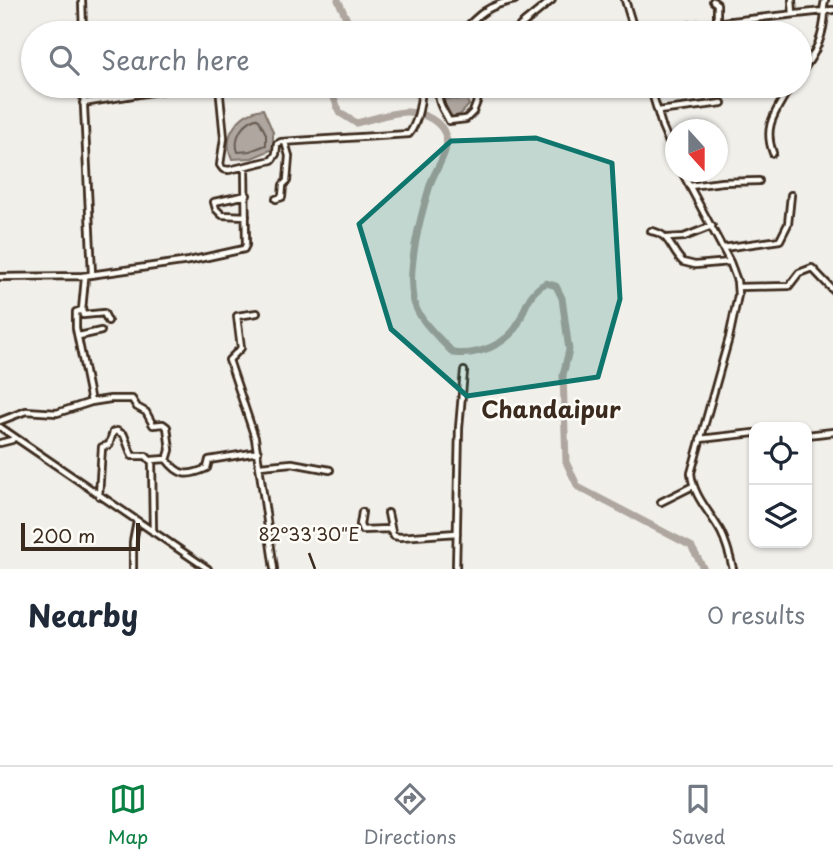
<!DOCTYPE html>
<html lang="en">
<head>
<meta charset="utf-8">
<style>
  :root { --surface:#fff; --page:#f6f6f7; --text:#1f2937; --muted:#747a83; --line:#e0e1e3; --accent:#0b8043 }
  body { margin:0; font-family:"Playpen Sans",sans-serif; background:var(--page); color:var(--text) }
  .controls { position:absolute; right:21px; bottom:21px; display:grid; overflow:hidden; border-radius:14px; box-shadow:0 2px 5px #0004 }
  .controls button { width:63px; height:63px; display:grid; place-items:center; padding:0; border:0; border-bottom:2px solid var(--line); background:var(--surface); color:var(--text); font:35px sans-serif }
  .compass { position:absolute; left:665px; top:119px; width:63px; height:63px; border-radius:50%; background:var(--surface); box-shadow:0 2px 5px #0004; rotate:159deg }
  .scale { position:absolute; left:21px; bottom:18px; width:119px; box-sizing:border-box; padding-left:7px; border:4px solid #3b2a1e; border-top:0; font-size:19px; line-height:24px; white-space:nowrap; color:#3b2a1e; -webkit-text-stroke:5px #fdfcf7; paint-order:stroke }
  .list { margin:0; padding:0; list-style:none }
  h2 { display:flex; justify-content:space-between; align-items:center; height:91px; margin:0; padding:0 28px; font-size:30px }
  h2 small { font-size:23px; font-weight:400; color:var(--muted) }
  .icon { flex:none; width:38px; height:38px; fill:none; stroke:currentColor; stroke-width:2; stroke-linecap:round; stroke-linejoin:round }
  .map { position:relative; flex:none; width:833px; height:569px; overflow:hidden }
  .search { position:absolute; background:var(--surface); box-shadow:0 2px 5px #0004; left:21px; right:21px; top:21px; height:77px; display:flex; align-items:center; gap:18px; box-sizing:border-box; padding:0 24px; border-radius:38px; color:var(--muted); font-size:26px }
  .sheet { height:196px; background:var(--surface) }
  nav { display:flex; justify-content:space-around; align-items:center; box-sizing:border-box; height:98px; border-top:2px solid var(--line); background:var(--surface); font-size:19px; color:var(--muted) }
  nav a { display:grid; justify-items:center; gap:4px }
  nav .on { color:var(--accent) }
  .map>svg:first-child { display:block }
  .water { fill:#aea69f; stroke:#80746b; stroke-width:2 }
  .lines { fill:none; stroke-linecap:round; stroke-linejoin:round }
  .shore { stroke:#695c52; stroke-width:2 }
  .river { stroke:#aea69f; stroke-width:7 }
  .minor-casing { stroke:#3b2a1e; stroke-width:10 }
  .minor { stroke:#fdfcf7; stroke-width:4.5 }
  .marked { fill:#0f766e; fill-opacity:0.2; stroke:#0f766e; stroke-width:5; stroke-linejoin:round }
  .ticks { fill:none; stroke:#3b2a1e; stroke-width:2.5 }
  .labels { text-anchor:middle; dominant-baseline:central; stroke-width:5; stroke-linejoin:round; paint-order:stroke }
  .quarter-label { font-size:23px; font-weight:bold; fill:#3b2a1e; stroke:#fdfcf7 }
  .ticks-label { font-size:18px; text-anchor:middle; fill:#3b2a1e; stroke:#fdfcf7; stroke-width:5; stroke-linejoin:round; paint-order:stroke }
</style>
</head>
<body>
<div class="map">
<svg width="833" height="569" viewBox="0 0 833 569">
  <rect width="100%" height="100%" fill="#f1efea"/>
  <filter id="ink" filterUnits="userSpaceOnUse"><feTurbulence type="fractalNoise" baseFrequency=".0143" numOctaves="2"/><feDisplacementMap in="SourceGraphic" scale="14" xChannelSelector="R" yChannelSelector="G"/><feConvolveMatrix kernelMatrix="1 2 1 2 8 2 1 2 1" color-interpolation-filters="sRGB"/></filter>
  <g filter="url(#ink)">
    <path class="water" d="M445,99L467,100L469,105L461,114L451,118L444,106Z
      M263,109L273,132V149L252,158L232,159C221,136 239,112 263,109Z"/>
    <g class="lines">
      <path class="shore" d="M255,118L259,120L266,134V145L250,151L238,152C233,137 242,125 255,118Z"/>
      <path class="river" d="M338,0L349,24L339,33
        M329,86L340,113L356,123C371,120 392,111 408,112C424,113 442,121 446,137C450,149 436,169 431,182C421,214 407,264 413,298C417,320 439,337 453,353C477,356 508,345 519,322C526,306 529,292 546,283L556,286L562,298L569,350L563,375L566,462L578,487L691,546L704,569"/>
      <g class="minor-casing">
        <path id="minor" d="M82,0L83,33
          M625,0L635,33
          M792,0L793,14
          M713,1L717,4V22
          M823,11L825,0
          M461,33C479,14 488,5 515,0
          M516,33L520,26L552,0
          M641,33L686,26L833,10
          M800,73C816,55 824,35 825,11
          M83,86L92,274
          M219,86L224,138L220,165L223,169L229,170L272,160L276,154L277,144L281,142L409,134C419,121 421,101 422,86
          M650,86L662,126L676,159
          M439,93C437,103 445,112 449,121L466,119L473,112L483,86
          M83,103L189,86
          M658,111L722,103
          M773,153C762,124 778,110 790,86
          M682,172L730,262L737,281L738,295L729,338L691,473C693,496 710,512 721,532C727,544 730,556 733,569
          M690,186L722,182L759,181
          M276,199L282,197L283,185L287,181L289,156L285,142
          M246,216L222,215L216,209L214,202L247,195
          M651,231C671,234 670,250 683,262L695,265L730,262
          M668,238L684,237L712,226
          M723,248L780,240L788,224L791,195
          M0,277L83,276L189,261L244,249L246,245L245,167
          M738,287L789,286L799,273L812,268L833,290
          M82,310L83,315L104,313L108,321
          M257,313L237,316L241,348L229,360L255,438L274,569
          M79,336L101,331
          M91,402L110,399H132L137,407L146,412L153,425L163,424L167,427L170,450L167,460
          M0,421L26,411L57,413L91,402L76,328V312L82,310L85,278L83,276
          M0,427L208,569
          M807,435L833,432
          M700,439L754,433
          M0,443L12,440L14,437
          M152,460L166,459C179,476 187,477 207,468L209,460L258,452
          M260,466L292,463L330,470
          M99,496L102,447L109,445L113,432L117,431L124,435L132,456H146L152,462L153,532
          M661,502L693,486
          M362,512L360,525L362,530L389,529L394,536L400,537L457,533
          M388,513L392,532
          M133,569V542L137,521
          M456,569L459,428L464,371"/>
      </g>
      <use href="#minor" class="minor"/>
    </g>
  </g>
  <path class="marked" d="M536,138L612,163L620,299L598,377L467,396L391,329L359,224L451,141Z"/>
  <path class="ticks" d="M309,553L315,569"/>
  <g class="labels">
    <g class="quarter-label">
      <text x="551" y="408">Chandaipur</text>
    </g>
  </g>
  <g class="ticks-label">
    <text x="309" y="541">82°33'30"E</text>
  </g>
</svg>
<div class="controls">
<button><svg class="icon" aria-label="locate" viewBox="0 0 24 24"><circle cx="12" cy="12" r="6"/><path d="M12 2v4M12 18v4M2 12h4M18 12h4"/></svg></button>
<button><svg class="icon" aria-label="layers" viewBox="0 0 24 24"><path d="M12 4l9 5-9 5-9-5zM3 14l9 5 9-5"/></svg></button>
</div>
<svg class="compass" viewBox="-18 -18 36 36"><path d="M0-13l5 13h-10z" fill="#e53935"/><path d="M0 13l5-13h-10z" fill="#747a83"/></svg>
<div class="scale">200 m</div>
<div class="search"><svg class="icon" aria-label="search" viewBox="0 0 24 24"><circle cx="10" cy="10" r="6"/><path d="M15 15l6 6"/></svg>Search here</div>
</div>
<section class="sheet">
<h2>Nearby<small>0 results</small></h2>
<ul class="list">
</ul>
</section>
<nav>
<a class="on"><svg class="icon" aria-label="map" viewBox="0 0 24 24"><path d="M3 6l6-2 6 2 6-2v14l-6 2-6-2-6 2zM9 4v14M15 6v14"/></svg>Map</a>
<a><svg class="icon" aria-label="directions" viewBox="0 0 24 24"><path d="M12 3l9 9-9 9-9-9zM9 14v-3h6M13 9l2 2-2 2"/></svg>Directions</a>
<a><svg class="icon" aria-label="saved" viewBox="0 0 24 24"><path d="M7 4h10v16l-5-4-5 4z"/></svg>Saved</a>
</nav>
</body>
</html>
